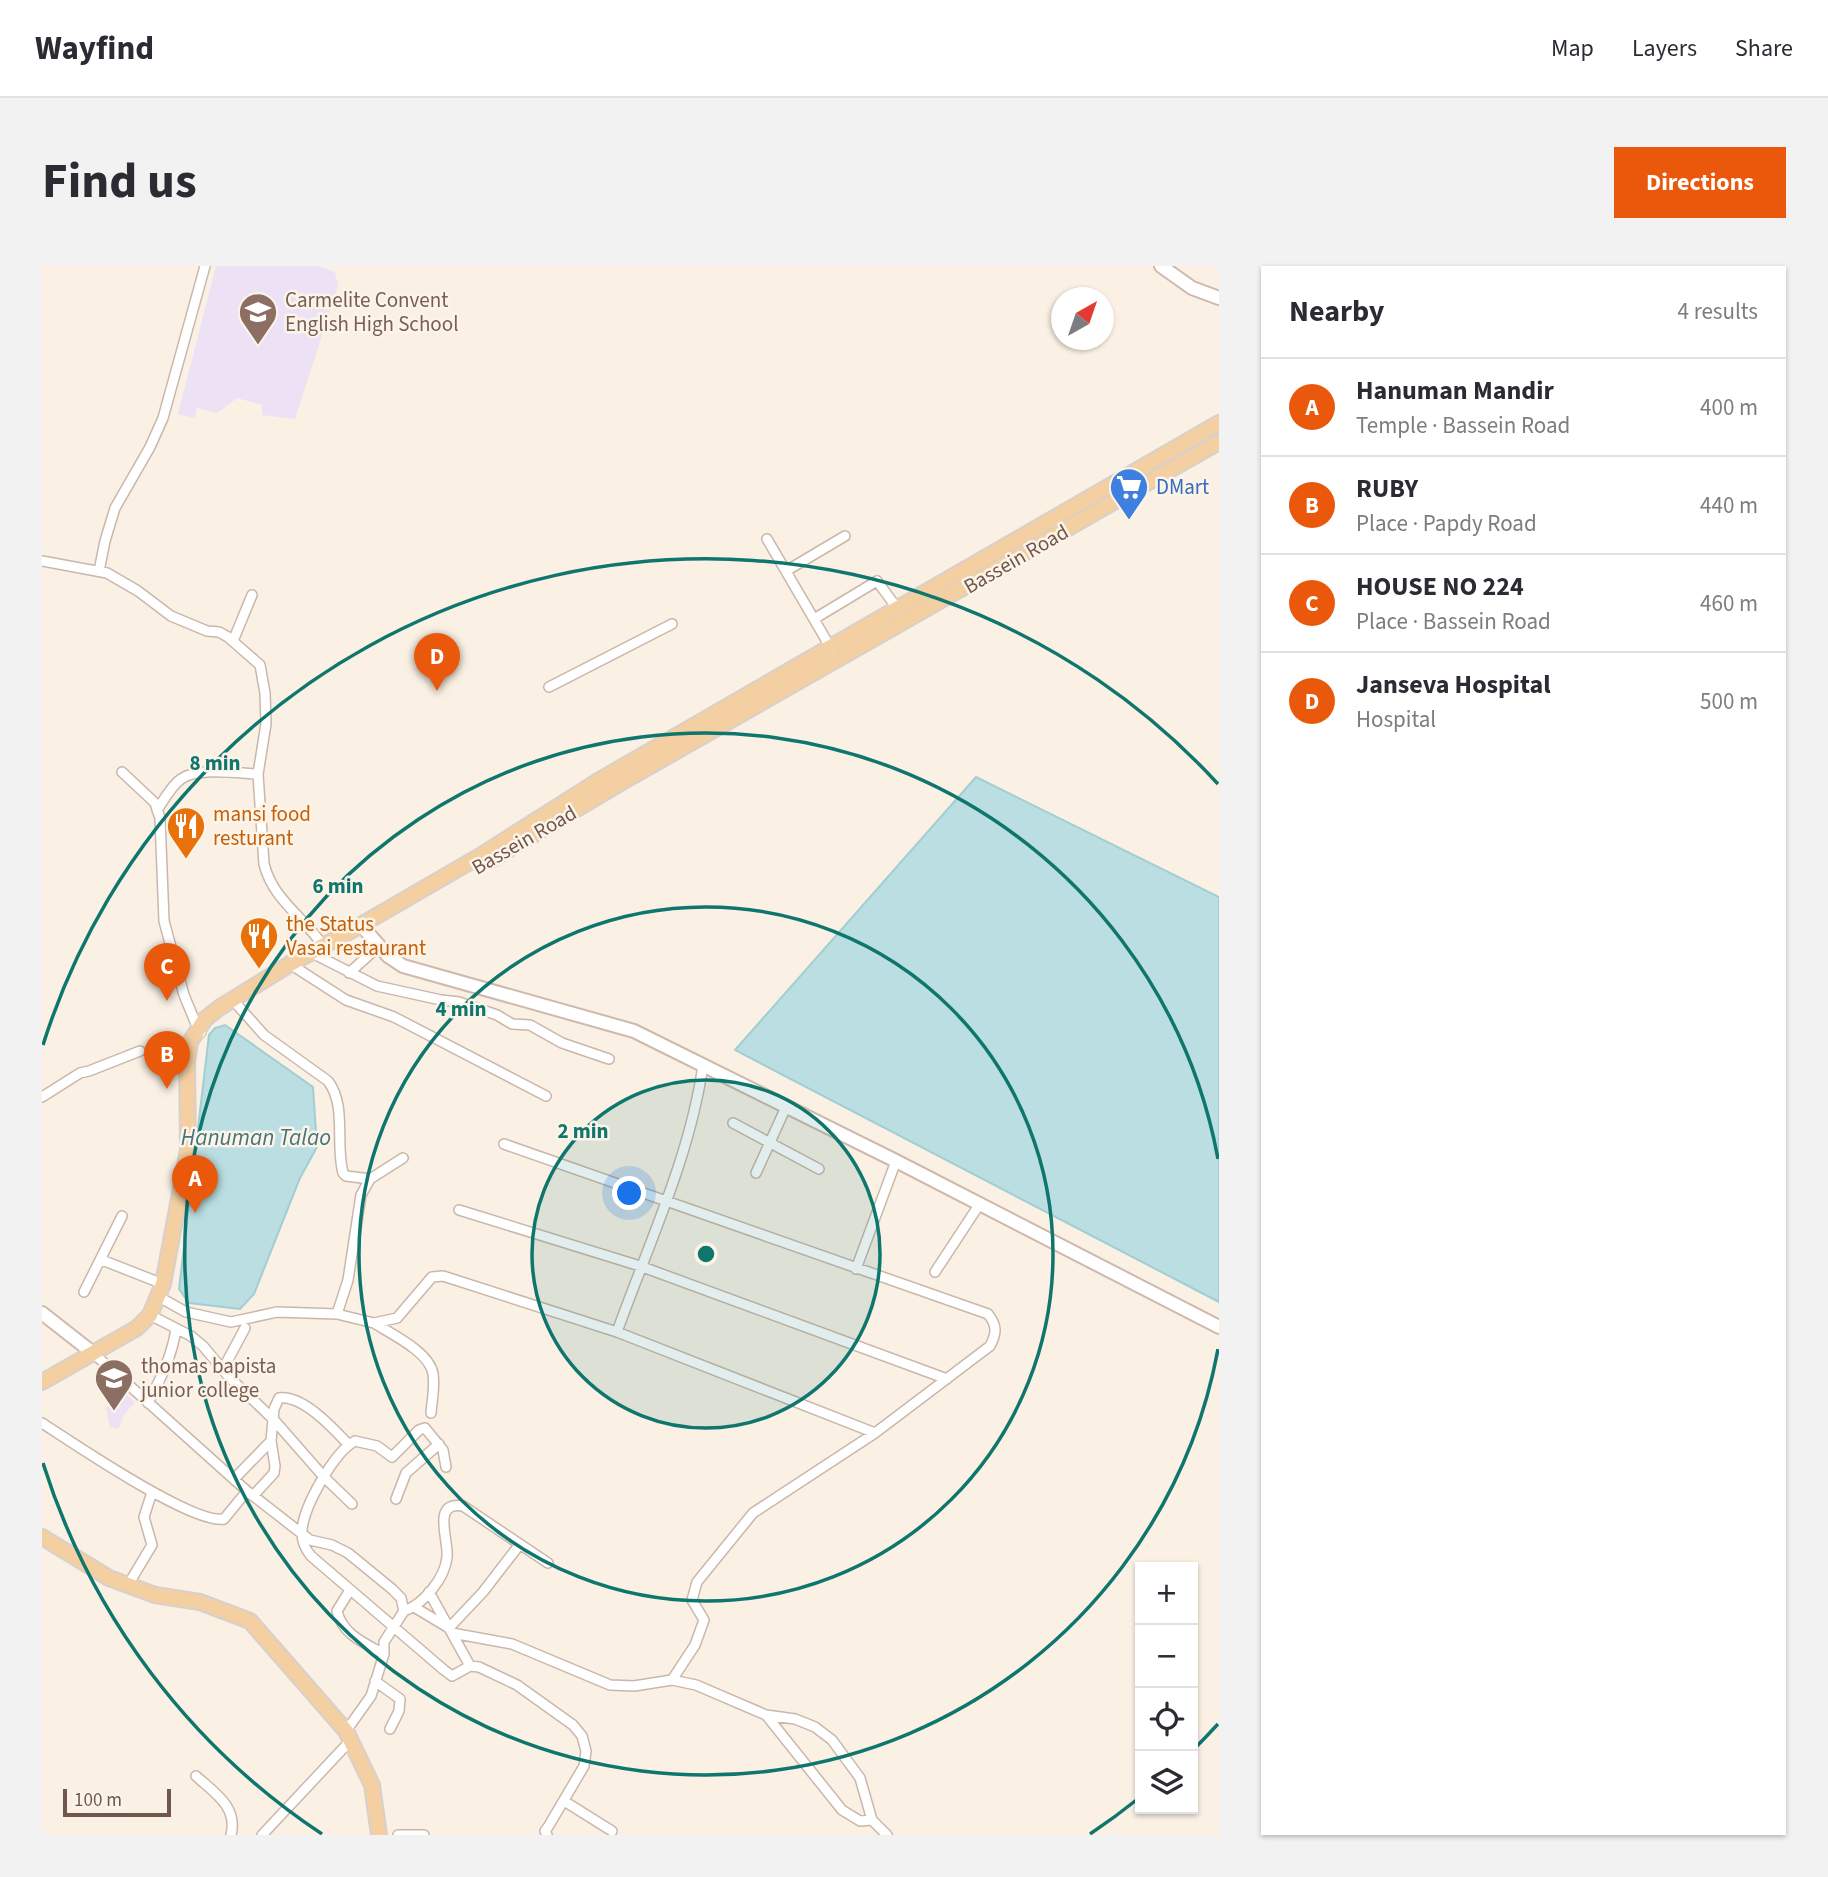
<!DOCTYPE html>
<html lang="en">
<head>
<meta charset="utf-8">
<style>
  :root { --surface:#fff; --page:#f2f2f3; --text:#2b2b33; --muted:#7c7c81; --line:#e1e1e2; --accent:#ea580c }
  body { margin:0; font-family:"Source Sans 3",sans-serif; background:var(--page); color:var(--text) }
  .controls { position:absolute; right:21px; bottom:21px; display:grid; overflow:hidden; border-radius:0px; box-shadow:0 2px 5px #0004 }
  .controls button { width:63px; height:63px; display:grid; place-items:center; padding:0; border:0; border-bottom:2px solid var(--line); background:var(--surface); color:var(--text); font:35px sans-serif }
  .compass { position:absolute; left:1009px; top:21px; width:63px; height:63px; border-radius:50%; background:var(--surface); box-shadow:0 2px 5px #0004; rotate:40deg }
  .scale { position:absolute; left:21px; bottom:18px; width:108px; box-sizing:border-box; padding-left:7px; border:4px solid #70564c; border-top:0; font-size:19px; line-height:24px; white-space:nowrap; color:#70564c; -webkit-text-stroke:5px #fdf4e9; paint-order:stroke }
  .you { position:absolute; left:588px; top:928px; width:24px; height:24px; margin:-18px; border:5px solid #fff; border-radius:50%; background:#1a73e8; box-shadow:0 0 0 10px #1a73e833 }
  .badge { display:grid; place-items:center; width:46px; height:46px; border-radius:50%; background:var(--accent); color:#fff; font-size:23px; font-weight:700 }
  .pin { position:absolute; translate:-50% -58px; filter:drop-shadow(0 2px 4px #0008) }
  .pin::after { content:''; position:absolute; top:37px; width:24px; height:21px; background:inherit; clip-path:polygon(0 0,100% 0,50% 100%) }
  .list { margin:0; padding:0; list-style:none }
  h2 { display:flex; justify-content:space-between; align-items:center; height:91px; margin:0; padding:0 28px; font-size:30px }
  h2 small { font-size:23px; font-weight:400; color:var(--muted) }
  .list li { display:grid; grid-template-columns:46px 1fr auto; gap:21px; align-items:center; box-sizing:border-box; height:98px; padding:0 28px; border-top:2px solid var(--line) }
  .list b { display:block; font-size:26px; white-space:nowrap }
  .list p { margin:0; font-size:23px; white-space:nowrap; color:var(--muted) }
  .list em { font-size:23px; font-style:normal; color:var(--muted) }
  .icon { flex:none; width:38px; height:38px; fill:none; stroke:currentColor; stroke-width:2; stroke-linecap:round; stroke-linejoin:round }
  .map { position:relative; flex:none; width:1177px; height:1569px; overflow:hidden; border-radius:0px }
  header { display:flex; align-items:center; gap:42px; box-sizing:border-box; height:98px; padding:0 35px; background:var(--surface); border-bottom:2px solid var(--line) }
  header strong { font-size:33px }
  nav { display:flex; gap:38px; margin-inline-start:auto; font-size:24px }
  .intro { display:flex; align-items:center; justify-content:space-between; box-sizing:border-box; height:168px; padding:0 42px }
  h1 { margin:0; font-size:49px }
  .button { padding:18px 32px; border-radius:0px; background:var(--accent); color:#fff; font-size:24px; font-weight:700 }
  main { display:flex; gap:42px; padding:0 42px }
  aside { flex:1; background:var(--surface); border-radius:0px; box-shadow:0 2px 5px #0004 }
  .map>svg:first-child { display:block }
  .education { fill:#ede1f6 }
  .water { fill:#badee1; stroke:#a1ced2; stroke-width:2 }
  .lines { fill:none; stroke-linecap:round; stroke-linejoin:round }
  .street-casing { stroke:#cab7ab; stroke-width:12 }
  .secondary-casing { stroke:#cfb9ac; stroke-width:16 }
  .primary-casing { stroke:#d7d0cd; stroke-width:18 }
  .street { stroke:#fff; stroke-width:9 }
  .secondary { stroke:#fff; stroke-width:12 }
  .primary { stroke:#f3cfa1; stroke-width:14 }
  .ring { fill:none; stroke:#0f766e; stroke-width:3.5 }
  .labels { text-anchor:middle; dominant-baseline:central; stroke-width:5; stroke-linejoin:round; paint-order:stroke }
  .education-label { font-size:21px; fill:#785e54; stroke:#fdf4e9; text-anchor:start }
  .shop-label { font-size:21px; fill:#366cbe; stroke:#fdf4e9; text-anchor:start }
  .street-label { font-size:21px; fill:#70564c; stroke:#fdf4e9 }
  .food-label { font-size:21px; fill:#c56008; stroke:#fdf4e9; text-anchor:start }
  .water-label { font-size:23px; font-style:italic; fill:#44767b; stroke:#fdf4e9 }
  .centre { fill:#0f766e; stroke:#fdf4e9; stroke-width:3.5 }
  .ring-label { font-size:21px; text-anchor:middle; font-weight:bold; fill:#0f766e; stroke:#fdf4e9; stroke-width:5; stroke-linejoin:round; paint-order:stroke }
</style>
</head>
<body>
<header>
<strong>Wayfind</strong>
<nav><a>Map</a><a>Layers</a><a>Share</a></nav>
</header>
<div class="intro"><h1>Find us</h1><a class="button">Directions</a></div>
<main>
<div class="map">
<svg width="1177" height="1569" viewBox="0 0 1177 1569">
  <rect width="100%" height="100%" fill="#faf0e4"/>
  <path class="education" d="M174,0H277L293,6L296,20L253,153L220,149V139L195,132L175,147L155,142L153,152L136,148Z
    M79,1124L93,1136L82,1149L76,1163L68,1161L64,1142Z"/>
  <path class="water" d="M934,511L1177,631V1036L693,784Z
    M183,759L271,821L275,881L258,912L212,1028L198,1043L147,1037L137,1023L167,769L173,762Z"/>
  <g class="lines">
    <g class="street-casing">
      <path id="street" d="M725,273L790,384
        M0,295L65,307L96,325L129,350L165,365L177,366L186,371L218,399L223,427L224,458L216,508L222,598C231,635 264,652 284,684
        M57,305L63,275L73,242L108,181L121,152L163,0
        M744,305L803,270
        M772,353L835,315L855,342
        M191,375L210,329
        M507,421L630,358
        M80,506L113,537L118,552L122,655L142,729L156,763L159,766
        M115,544C122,534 129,520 139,513C155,501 196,507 216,508
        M268,686L335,720L399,734L417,736L455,749L470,758L488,759L520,777L567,793
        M248,698L304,734L352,751L504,830
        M307,707L337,680
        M190,733L222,769L286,815C305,840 293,878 301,907L304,910L328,913
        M0,831L38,807L47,805L98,785
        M691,857L777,903
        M462,878L946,1048C955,1059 955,1067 948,1080L833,1167L575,1066C606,979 648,891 661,799
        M714,907L744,841
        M417,944L598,1000L905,1113
        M60,994L121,1018
        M814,1003L854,895
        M893,1006L937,939
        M42,1026L80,950
        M117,1031L144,1046L189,1056L235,1046L295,1048L332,1057L355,1052L390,1011L401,1010L575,1066
        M295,1048L306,1014L319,929L328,913L361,892
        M108,1049L149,1070L161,1080L187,1111L232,1154L282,1211L310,1238
        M332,1057C349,1068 388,1086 391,1108C393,1120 390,1135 389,1147
        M51,1087L205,1225L268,1274L290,1279L306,1287L350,1323L359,1332L362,1345L342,1376V1388L329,1430L304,1465
        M181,1103L203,1062
        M106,1137C119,1112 130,1090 134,1063
        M0,1157C31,1177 151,1259 182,1253L205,1225
        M404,1201L401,1184L383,1162L377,1164L350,1191L335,1180L313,1175C292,1186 262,1240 260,1264C259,1273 263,1283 269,1290L402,1404L410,1410L428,1400L437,1401L475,1419L531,1459L540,1470L544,1485L542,1500L506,1561L503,1565L505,1569
        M192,1213L229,1175
        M211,1230L232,1207L233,1200L229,1175L232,1143L237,1132C261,1129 291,1162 306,1178
        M354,1233L364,1207L397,1178
        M86,1319L110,1279L102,1251L110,1226
        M308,1324L295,1345C300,1368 322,1377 342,1388
        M387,1326L428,1400
        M372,1341L407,1362L441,1326L478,1278
        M362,1345C382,1338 403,1312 405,1291C407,1274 389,1235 421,1240L506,1297
        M410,1367L470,1378L568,1419L592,1420L630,1414L654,1419L724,1449L753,1453L773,1461L790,1474L818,1512L830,1554
        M630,1414L653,1379L662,1354L650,1334L655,1316L711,1247L833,1167
        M333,1415L358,1433L357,1445L348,1463
        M724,1449L800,1544L818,1555L830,1554L845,1569
        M154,1510C173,1527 196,1541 189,1569
        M522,1535L570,1565
        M220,1569L309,1474
        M356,1569H382"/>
    </g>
    <g class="secondary-casing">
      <path id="secondary" d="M1119,0L1150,22L1177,32
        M319,659L346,690L361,700L592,765L854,895L1177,1061
        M0,1047L51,1087"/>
    </g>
    <g class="primary-casing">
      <path id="primary" d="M447,595L580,516L1177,176
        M0,1116L95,1062L108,1049L121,1018L146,884L145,796L148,776L163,753L177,742L248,698L319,659L438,590L556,515L1177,157
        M0,1271L67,1312L113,1329L158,1336L208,1355L304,1465L330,1519L337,1569"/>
    </g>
    <use href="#street" class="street"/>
    <use href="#secondary" class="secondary"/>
    <use href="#primary" class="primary"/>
  </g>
  <circle cx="664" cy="988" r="174" fill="#0f766e" fill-opacity=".12"/>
  <g class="ring">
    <circle cx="664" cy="988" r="174"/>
    <circle cx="664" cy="988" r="347"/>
    <path d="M1176 1083A521 521 0 1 1 1176 893"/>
    <path d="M1176 1458A695 695 0 0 1 1151 1484M1097 1532A695 695 0 0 1 1048 1568M280 1568A695 695 0 0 1 1 1197M1 779A695 695 0 0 1 1176 518"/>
  </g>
  <defs>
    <g id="school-pin" transform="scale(2.0125)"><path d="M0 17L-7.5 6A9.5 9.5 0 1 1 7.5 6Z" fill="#8d6e63" stroke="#fdf4e9"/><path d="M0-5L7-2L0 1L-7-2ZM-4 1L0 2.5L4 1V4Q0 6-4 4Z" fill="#fff"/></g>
    <g id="supermarket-pin" transform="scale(2.0125)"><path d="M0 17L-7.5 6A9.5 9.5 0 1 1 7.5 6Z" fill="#3f7fe0" stroke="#fdf4e9"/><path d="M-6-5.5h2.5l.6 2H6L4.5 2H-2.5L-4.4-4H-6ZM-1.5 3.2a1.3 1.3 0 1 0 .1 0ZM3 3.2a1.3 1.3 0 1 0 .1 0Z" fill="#fff"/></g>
    <g id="restaurant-pin" transform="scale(2.0125)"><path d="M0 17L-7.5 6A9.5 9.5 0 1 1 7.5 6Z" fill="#e8710a" stroke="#fdf4e9"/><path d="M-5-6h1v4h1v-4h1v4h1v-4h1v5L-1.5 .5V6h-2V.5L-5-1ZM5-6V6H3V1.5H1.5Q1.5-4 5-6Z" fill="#fff"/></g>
    <g id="university-pin" transform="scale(2.0125)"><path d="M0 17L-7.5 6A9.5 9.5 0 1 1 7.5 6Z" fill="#8d6e63" stroke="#fdf4e9"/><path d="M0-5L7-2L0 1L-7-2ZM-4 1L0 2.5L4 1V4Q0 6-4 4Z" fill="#fff"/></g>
  </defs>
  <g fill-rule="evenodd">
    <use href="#school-pin" x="216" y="46"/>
    <use href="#supermarket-pin" x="1087" y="221"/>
    <use href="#restaurant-pin" x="144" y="560"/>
    <use href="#restaurant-pin" x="217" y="670"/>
    <use href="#university-pin" x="72" y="1112"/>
  </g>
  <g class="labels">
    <g class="education-label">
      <text x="243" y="34">Carmelite Convent<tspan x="243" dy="24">English High School</tspan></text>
      <text x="99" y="1100">thomas bapista<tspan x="99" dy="24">junior college</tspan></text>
    </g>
    <g class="shop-label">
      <text x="1114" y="221">DMart</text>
    </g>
    <g class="street-label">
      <text transform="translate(974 293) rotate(-30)">Bassein Road</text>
      <text transform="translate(482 574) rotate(-30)">Bassein Road</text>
    </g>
    <g class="food-label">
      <text x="171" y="548">mansi food<tspan x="171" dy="24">resturant</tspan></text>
      <text x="244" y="658">the Status<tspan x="244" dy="24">Vasai restaurant</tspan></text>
    </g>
    <g class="water-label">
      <text x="214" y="871">Hanuman Talao</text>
    </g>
  </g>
  <circle cx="664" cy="988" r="10" class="centre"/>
  <g class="ring-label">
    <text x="173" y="504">8 min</text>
    <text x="296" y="627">6 min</text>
    <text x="419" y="750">4 min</text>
    <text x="541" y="872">2 min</text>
  </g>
</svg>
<div class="controls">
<button>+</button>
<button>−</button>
<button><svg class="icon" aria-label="locate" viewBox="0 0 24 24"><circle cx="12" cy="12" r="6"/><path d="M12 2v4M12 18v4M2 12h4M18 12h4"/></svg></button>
<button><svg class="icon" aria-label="layers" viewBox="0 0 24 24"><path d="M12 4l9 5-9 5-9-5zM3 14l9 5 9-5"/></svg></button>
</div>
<svg class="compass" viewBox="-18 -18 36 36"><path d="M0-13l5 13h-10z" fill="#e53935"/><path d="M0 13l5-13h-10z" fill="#7c7c81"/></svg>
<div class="scale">100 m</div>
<div class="you"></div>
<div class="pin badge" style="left:153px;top:947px">A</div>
<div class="pin badge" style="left:125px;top:823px">B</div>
<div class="pin badge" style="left:125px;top:735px">C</div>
<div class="pin badge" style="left:395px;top:425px">D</div>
</div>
<aside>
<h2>Nearby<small>4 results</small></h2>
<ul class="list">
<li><span class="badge">A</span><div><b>Hanuman Mandir</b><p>Temple · Bassein Road</p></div><em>400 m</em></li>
<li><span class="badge">B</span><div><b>RUBY</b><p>Place · Papdy Road</p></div><em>440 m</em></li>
<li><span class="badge">C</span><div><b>HOUSE NO 224</b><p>Place · Bassein Road</p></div><em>460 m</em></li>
<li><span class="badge">D</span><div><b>Janseva Hospital</b><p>Hospital</p></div><em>500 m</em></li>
</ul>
</aside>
</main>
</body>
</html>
